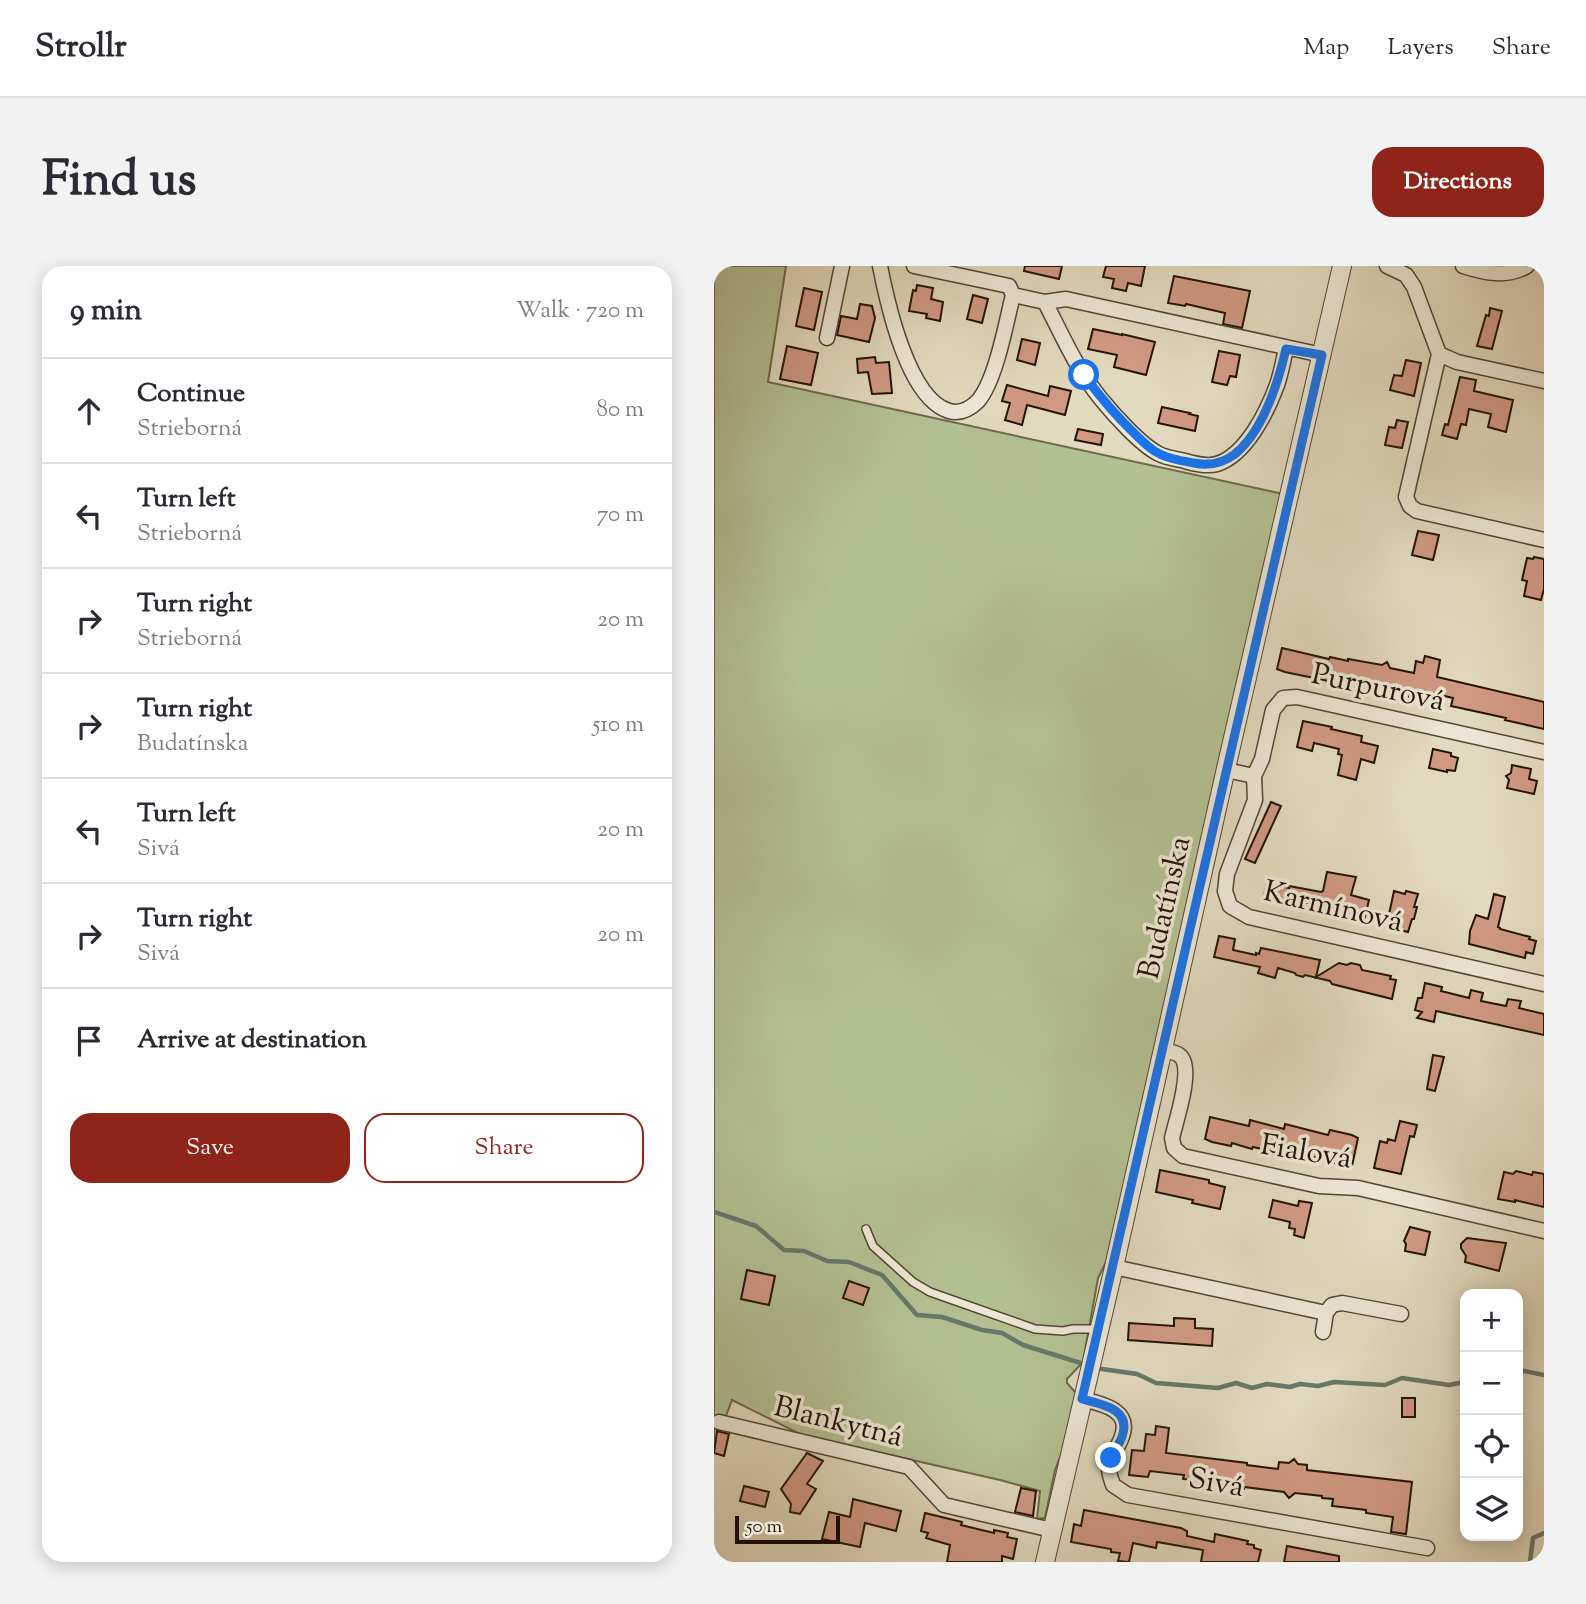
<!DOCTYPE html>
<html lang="en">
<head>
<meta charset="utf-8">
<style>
  :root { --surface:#fff; --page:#f2f2f3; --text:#2b2b33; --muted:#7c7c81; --line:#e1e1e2; --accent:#8f2418 }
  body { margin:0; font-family:"Sorts Mill Goudy",serif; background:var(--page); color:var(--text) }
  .controls { position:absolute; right:21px; bottom:21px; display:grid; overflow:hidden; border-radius:14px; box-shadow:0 4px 18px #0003 }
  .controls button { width:63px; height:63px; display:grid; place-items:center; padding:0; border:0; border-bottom:2px solid var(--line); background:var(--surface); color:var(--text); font:35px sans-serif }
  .scale { position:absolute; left:21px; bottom:18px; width:105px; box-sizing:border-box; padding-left:7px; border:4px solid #231305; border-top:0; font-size:19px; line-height:24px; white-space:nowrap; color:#231305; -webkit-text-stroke:5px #ece7d5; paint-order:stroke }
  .stop { position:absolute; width:21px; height:21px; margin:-16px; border:5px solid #1a73e8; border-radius:50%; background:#fff }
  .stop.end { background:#1a73e8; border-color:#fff; box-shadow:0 2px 7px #0008 }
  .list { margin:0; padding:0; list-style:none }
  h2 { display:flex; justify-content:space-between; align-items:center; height:91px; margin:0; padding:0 28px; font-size:30px }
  h2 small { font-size:23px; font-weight:400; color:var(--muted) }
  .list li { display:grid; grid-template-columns:46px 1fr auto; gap:21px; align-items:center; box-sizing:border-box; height:105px; padding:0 28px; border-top:2px solid var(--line) }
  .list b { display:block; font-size:26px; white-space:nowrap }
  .list p { margin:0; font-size:23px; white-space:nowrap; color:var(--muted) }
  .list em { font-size:23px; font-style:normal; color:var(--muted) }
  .actions { display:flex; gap:14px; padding:21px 28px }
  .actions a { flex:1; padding:16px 0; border:2px solid var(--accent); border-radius:21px; text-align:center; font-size:24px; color:var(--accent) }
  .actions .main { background:var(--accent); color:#fff }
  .icon { flex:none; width:38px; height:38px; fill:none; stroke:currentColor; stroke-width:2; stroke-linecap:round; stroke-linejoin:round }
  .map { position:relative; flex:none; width:830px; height:1296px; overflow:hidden; border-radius:21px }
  header { display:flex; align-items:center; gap:42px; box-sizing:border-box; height:98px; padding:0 35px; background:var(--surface); border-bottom:2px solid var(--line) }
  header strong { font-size:33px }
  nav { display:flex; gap:38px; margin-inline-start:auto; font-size:24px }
  .intro { display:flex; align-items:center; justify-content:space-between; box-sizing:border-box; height:168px; padding:0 42px }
  h1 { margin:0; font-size:49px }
  .button { padding:18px 32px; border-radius:21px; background:var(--accent); color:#fff; font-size:24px; font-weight:700 }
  main { display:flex; gap:42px; padding:0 42px }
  aside { flex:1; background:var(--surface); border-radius:21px; box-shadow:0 4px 18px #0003 }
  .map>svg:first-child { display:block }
  .green { fill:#b3c092; stroke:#6b6a4c; stroke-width:2 }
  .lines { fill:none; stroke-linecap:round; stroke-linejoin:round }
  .stream { stroke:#67786a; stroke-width:4.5 }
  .building { fill:#d19984; stroke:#231305; stroke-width:2 }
  .service-casing { stroke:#534534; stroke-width:10 }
  .minor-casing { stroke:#534534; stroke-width:17 }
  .tertiary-casing { stroke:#534534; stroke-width:20 }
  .service { stroke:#ece7d5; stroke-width:7 }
  .minor { stroke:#ece7d5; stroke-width:14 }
  .tertiary { stroke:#ece7d5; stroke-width:18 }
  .route { stroke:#1a73e8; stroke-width:9 }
  .labels { text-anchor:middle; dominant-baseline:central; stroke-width:7; stroke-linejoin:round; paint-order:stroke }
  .street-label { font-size:30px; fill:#231305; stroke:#ece7d5 }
</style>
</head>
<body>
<header>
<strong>Strollr</strong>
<nav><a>Map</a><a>Layers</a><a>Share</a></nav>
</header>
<div class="intro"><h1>Find us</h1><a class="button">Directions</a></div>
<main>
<aside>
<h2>9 min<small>Walk · 720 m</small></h2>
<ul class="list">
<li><svg class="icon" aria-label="ahead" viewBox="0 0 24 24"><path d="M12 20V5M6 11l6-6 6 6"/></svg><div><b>Continue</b><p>Strieborná</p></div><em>80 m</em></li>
<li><svg class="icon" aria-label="left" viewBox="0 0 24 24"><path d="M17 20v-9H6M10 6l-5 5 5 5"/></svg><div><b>Turn left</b><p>Strieborná</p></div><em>70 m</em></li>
<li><svg class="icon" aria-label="right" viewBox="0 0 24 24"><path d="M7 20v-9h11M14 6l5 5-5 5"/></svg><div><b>Turn right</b><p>Strieborná</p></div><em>20 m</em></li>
<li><svg class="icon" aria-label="right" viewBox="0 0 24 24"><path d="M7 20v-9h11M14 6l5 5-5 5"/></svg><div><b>Turn right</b><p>Budatínska</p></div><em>510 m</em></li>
<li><svg class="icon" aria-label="left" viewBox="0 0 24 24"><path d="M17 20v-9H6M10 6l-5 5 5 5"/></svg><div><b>Turn left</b><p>Sivá</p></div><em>20 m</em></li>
<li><svg class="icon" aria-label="right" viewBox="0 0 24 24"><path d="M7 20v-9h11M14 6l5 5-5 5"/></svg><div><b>Turn right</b><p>Sivá</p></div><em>20 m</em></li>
<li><svg class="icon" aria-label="arrive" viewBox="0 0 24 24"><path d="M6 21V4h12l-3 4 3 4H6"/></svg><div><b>Arrive at destination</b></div></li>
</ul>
<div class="actions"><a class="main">Save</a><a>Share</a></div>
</aside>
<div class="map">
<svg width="830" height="1296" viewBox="0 0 830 1296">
  <rect width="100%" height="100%" fill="#e2dabf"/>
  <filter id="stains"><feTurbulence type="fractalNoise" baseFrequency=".00286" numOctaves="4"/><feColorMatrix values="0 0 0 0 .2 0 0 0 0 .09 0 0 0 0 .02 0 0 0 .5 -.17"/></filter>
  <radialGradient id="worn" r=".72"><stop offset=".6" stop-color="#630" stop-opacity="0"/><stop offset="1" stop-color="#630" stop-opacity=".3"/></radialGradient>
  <path class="green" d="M0,0H72L54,116L583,231L420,939L384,1012L369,1096L353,1113V1117L362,1127L360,1155L341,1204L331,1252L323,1253L326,1225L286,1214L88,1169L18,1134L0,1182Z"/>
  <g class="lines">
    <path class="stream" d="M0,946L42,960L70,984L90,985L113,995L135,996L168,1009L203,1049L228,1051L268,1064L288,1067L309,1079L373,1099
      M381,1102L423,1108L442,1117L504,1122L522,1117L538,1122L553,1118L576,1121L586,1118L604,1120L620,1116L671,1119L688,1112L735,1119L751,1116
      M804,1106L810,1105L830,1109
      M816,1296L819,1272L830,1267"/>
  </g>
  <path class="building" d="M311,0H348L345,13L310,5Z
    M392,0H431L427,20L414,17L412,25L398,22L400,13L389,11Z
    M460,10L536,25L528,62L509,58L511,47L472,38L471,40L454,37Z
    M203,19L219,22L217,33L229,36L226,55L212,52L213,48L195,45L199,24L202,25Z
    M90,22L108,26L100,64L82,60Z
    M259,29L274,33L268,57L253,53Z
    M146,38L158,40L161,52L155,76L123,69L127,50L143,53Z
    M776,42L788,45L778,83L763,80L772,49L775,50Z
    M379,63L408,69V68L441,76L432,109L400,101L403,89L374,83Z
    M308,73L326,77L321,99L303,94Z
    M73,80L104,87L97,119L66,113Z
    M505,85L526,89L522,111L516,110L513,119L498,116Z
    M161,91L162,97L175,96L178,127L158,128L154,106L144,107L143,93Z
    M692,94L707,97L700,130L676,124L680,109L688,110Z
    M746,111L762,114L760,125L799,134L792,166L774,161L777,148L755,143L752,159L747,158L743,173L728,169L731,158L734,159Z
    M293,119L334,130L336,120L357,125L351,149L313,139L308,159L291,154L296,137L288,135Z
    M448,141L476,147L475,148L484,150L481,165L444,157Z
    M683,154L694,156L688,182L671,179L675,161L681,162Z
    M364,163L389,168L387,179L361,174Z
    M704,265L725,269L719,294L698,289Z
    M820,291L830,293V323L827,334L810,330L813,315L808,314L813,292L819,293Z
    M568,382L615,393L616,391L634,395V393L668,399L673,396L676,402L700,407L702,395L709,397L711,390L726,394L723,411L830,436V463L791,454L792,452L737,440L739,432L709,425L707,433L695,431L696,426L671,421L670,427L654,423L655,419L630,413L629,418L571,406L563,403Z
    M589,455L618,461L617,463L648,470L647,476L664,480L660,497L647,493L642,514L624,509L628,489L624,488L625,483L600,477L598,485L583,481Z
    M719,483L737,487V490L744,492L741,505L733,504V506L715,502Z
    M798,499L817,503L815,513L823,515L820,528L793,522L795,514L792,510L797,507Z
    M557,536L567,540L541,597L531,593Z
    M613,606L642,611L637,629L655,634L650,655L603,645L604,640L598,639L599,638L573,632L572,638L549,633L553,617L575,622V620L607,626L609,625Z
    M680,625L691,628L692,625L704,628L700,641H703L700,653H698L694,666L681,663L683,655L674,653Z
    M780,628L791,631L784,661L786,662V663L816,671L815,673L822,675L819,688L812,686L811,692L755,678L756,665L762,649L774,653Z
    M505,670L521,673L519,684L542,689V687L545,688L547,682L606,694L602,711L625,697L633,699L637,697L646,699L648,704L677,710L676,713L682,714L678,733L618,718L616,715L591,709L589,711L582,709L581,707L564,702L561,712L544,707L546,701L500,691Z
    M711,717L728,721L727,725L755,732L757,724L769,727L767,735L792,740L794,733L807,735L805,742L830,748V769L722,745L720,756L703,752L708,746L701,744L704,732H708Z
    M719,789L730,791L721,825L713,823Z
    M496,851L535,860L536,854L570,863L571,858L614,869L616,864L638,869L644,872L638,900L616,896V895L590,889L588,895L564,889V887L539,881L538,883L518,877L517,880L498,876L491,873Z
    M686,855L703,859L700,871L696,870L687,908L660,902L666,875L673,877L674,873L681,875Z
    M446,904L495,914V917L511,921L506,943L478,937L479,934L442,926Z
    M802,905L818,909L819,906L830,908V941L801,934V936L784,933L790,906L799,908Z
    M559,934L584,940L585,935L598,937L590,972L580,969L581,963L575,962L576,956L555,951Z
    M696,961L716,966L711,989L691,985L692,978L690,975Z
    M753,972L792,977L785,1005L751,996L752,990L747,982V978Z
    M33,1004L61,1010L55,1039L27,1033Z
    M135,1015L155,1022L149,1039L129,1032Z
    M460,1052L481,1053V1062L499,1063L498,1080L414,1074L415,1057L460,1060Z
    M688,1132H701V1151H688Z
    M442,1160L455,1162L452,1187L533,1197V1199L564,1203L565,1196L575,1197L580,1193L584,1198L593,1199V1204L698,1216L692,1268L677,1266L679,1251L652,1247V1244L618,1240L619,1233L608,1232V1230L581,1227L575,1232L570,1226L530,1221V1223L512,1221V1218L469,1213L470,1209L436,1205L434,1211L415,1209L418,1184L430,1185L432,1168L441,1169Z
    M3,1165L15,1168L10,1190L0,1187Z
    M93,1187L109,1195L93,1218L102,1223L86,1248L76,1246L77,1238L67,1223Z
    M30,1220L55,1226L51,1241L26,1235Z
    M307,1222L322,1225L319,1250L301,1246Z
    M139,1233L187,1245L182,1265L151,1257L146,1281L108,1273L115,1246L136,1251Z
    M370,1244L467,1262L473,1265V1270L500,1276L501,1268L534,1275L533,1278L540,1279V1282L547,1284L544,1296H487L489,1284L443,1276L442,1282L419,1277L415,1296L404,1295L406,1287L397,1286V1283L357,1276L360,1258L367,1260Z
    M211,1247L248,1256L247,1259L280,1267V1264L294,1267L293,1271L303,1273L299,1293L288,1290V1296H233L236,1279L212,1272L214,1267L207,1265Z
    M573,1280L625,1290V1296H570Z"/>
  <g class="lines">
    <g class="service-casing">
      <path id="service" d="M152,963L159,980L199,1016L216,1026L321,1063L349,1065L359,1063H384"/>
    </g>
    <g class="minor-casing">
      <path id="minor" d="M166,0C173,36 194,133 235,145C246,148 256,143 264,135C282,114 292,57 299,29L295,20L200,0
        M673,0L692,9L700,21L725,88L743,96L830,115
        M749,0C771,7 792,12 813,0
        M299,29L331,36L352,33L608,89
        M331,36C348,69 363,104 387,133C400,149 427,179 445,188C453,192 463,193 471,195C481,198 493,201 503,198C532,189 553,146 563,119C567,108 569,95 572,83
        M113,72L128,0
        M725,88L692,231L696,240L703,245L830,274
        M830,486L583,431L569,432L559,444L548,493L540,510L541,534L513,608L511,625L516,640L535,651L830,718
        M512,504L540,510
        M448,784C453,785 461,786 465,789C481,800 462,854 458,872L460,882L469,890L605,920L644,922L830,965
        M400,1001L612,1047L618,1039L628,1037L687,1048
        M609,1066L612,1047
        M368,1133C389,1138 419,1144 407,1173C403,1183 395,1192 395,1203C395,1209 398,1215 399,1219L414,1229L713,1282
        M5,1156L195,1201L230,1239L338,1264"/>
    </g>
    <g class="tertiary-casing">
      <path id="tertiary" d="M331,1296L400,1001L513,498L628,0"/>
    </g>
    <use href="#service" class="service"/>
    <use href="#minor" class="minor"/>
    <use href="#tertiary" class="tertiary"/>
  </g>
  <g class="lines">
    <path class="route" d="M370,109C386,131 403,151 423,170C429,176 436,183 444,187C454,193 468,195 480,197C495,200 508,198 521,188C549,165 564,117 572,83L608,89L368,1133C388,1138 418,1143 408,1171C405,1178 401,1185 397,1192"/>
  </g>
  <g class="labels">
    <g class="street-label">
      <text transform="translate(664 423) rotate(12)">Purpurová</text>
      <text transform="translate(452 642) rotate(-77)">Budatínska</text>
      <text transform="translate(619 642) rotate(13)">Karmínová</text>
      <text transform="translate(592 887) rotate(9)">Fialová</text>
      <text transform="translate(124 1157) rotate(14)">Blankytná</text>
      <text transform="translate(502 1218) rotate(10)">Sivá</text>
    </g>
  </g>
  <rect width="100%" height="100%" filter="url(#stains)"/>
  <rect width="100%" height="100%" fill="url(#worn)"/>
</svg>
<div class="controls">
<button>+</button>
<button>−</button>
<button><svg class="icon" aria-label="locate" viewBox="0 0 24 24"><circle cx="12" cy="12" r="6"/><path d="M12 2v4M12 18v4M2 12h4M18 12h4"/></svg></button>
<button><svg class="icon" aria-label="layers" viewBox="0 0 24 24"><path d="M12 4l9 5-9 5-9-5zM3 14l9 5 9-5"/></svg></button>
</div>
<div class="scale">50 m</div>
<div class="stop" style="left:370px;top:109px"></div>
<div class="stop end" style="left:397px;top:1192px"></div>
</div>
</main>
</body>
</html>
